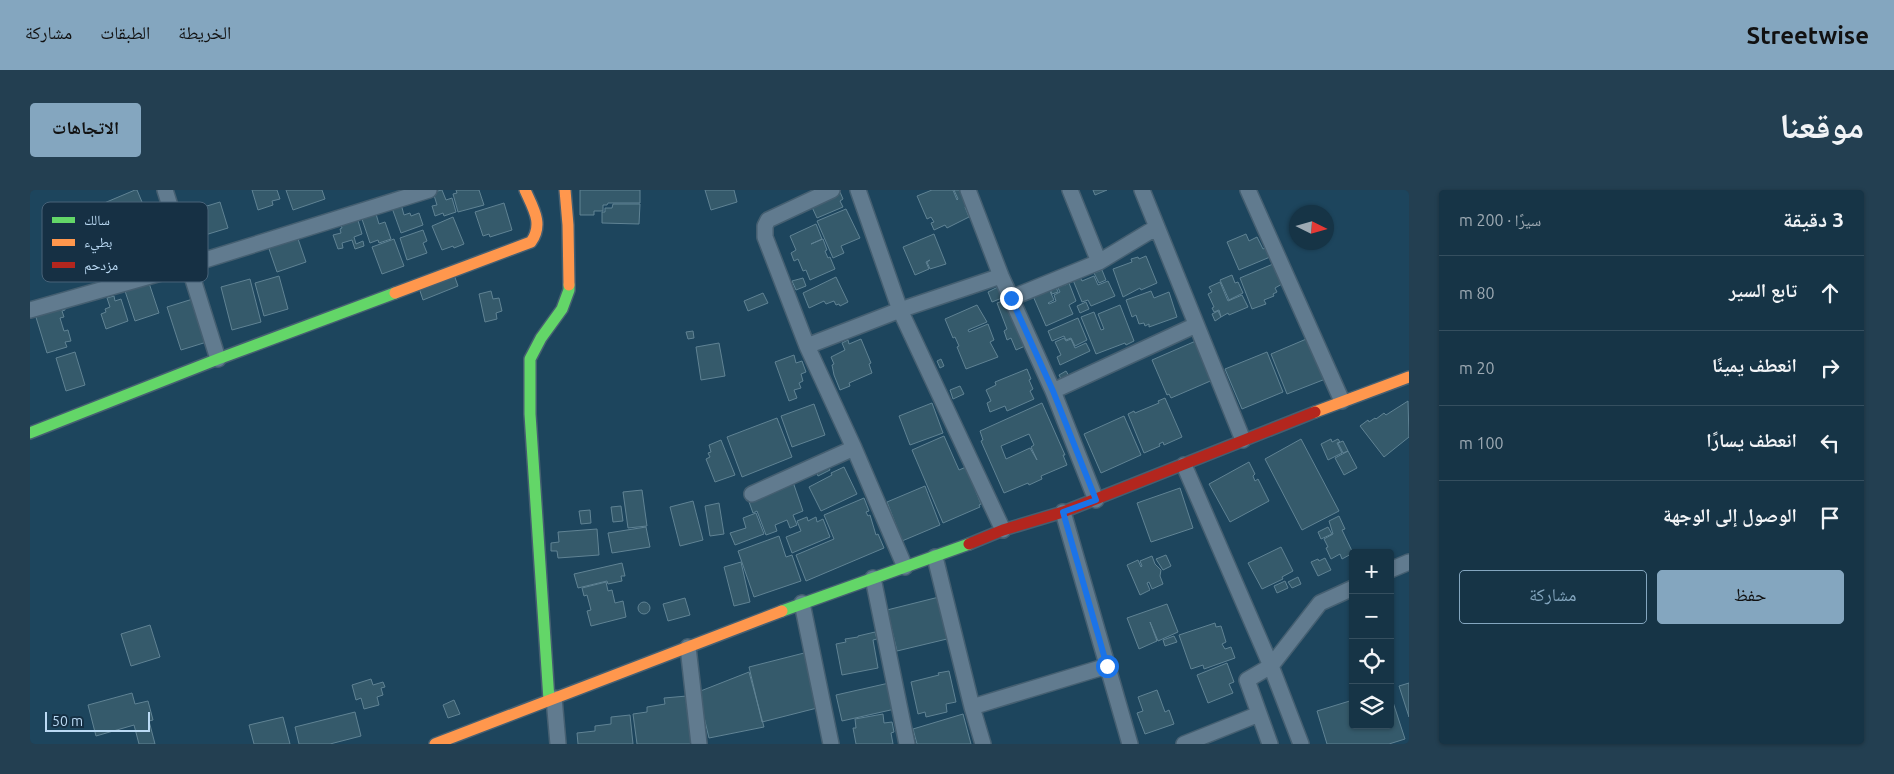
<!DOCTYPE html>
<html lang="ar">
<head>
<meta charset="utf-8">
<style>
  :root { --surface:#163446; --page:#233f51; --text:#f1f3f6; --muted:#9eaab3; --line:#354f5f; --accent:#84a6bf }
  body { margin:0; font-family:Ubuntu,"Noto Naskh Arabic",sans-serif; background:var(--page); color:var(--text); direction:rtl }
  .controls { position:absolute; right:15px; bottom:15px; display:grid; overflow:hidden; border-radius:5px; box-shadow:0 1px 4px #0004 }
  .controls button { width:45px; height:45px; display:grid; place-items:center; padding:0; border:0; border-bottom:1px solid var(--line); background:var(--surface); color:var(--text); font:25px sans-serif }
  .compass { position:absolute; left:1259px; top:15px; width:45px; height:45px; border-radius:50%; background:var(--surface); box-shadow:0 1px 4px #0004; rotate:95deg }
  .scale { position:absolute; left:15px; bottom:12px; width:105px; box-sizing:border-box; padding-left:5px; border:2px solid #bbdaf4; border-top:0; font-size:14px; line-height:18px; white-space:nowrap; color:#bbdaf4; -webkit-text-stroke:4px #163044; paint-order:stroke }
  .stop { position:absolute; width:15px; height:15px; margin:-11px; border:4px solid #1a73e8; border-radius:50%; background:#fff }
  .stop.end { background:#1a73e8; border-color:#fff; box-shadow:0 1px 5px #0008 }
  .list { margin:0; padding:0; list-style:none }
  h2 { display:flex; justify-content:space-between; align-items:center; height:65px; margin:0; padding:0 20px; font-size:21px }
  h2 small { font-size:16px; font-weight:400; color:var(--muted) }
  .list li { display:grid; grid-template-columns:32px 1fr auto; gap:15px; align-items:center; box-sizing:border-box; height:75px; padding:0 20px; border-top:1px solid var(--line) }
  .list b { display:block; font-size:19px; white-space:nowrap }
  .list em { font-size:16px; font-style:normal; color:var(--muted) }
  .actions { display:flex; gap:10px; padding:15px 20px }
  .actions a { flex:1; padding:11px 0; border:1px solid var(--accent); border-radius:5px; text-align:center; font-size:18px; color:var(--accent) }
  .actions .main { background:var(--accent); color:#111 }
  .icon { flex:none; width:28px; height:28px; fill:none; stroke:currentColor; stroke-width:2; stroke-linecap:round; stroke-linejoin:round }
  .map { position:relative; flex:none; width:1379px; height:554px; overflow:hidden; direction:ltr; border-radius:5px }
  header { display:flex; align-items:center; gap:30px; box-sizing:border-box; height:70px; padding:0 25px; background:var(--accent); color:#111 }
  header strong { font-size:24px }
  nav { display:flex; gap:28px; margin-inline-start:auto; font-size:18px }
  .intro { display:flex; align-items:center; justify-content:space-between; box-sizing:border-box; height:120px; padding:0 30px }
  h1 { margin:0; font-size:35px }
  .button { padding:12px 22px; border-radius:5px; background:var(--accent); color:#111; font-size:18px; font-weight:700 }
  main { display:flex; gap:30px; padding:0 30px }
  aside { flex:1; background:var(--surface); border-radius:5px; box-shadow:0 1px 4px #0004 }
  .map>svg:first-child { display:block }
  .building { fill:#355a6b; stroke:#608394; fill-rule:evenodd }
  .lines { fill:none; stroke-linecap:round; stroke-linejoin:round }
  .street-casing { stroke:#455f71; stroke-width:18 }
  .fast-casing { stroke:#455f71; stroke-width:14 }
  .slow-casing { stroke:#455f71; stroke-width:14 }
  .jam-casing { stroke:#455f71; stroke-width:14 }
  .street { stroke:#617b8f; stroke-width:15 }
  .fast { stroke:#63d668; stroke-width:11 }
  .slow { stroke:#ff974d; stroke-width:11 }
  .jam { stroke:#b3261e; stroke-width:11 }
  .route { stroke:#1a73e8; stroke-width:6 }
  .key { fill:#163044; stroke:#486379; stroke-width:1 }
  .key-label { font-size:14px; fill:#bbdaf4 }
</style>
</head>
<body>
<header>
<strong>Streetwise</strong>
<nav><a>الخريطة</a><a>الطبقات</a><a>مشاركة</a></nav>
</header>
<div class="intro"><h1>موقعنا</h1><a class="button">الاتجاهات</a></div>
<main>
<aside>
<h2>3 دقيقة<small>سيرًا · 200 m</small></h2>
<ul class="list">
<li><svg class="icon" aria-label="ahead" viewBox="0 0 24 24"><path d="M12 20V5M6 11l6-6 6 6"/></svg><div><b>تابع السير</b></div><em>80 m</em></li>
<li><svg class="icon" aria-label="right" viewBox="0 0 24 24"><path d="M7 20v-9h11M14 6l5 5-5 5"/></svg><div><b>انعطف يمينًا</b></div><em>20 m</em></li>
<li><svg class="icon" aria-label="left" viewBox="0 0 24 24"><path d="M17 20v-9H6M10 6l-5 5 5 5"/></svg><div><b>انعطف يسارًا</b></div><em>100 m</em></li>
<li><svg class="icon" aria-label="arrive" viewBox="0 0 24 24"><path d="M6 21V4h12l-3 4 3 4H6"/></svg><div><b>الوصول إلى الوجهة</b></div></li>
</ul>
<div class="actions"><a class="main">حفظ</a><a>مشاركة</a></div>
</aside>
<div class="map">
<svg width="1379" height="554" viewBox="0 0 1379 554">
  <rect width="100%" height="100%" fill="#1d455d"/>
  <path class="building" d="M105,0H107L127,48L80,68L60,19Z
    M222,0H247L250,9L242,11L243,15L228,20Z
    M256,0H292L295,9L263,20Z
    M412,0L416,10L422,8L426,22L414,26L413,23L405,26L402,16L407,15L403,2Z
    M426,0H449L454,15L428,22L423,4L427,3Z
    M550,0H610V13H578L577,15H573V21H564V25H550Z
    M675,0H704L707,12L681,20Z
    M902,0H923L927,10L928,9L924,0H932L939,15L935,17L939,27L917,38L915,35L904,40L901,33L904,32L901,27L897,29L887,6Z
    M1063,0H1077L1065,5Z
    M810,2L813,9L810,11L813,17L787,28L781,15Z
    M190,12L198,38L175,45L167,19Z
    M474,13L482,40L460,47L459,44L453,46L445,22Z
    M371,14L374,25L380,23L381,26L389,23L393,35L371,43L362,18Z
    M583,14H610L609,34L572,33V22H575V18H582Z
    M816,19L830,48L811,56L814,63L803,68L787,31Z
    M346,24L349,34L355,32L361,49L349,53L348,50L340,53L332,29Z
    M327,27L332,44L324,47L326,54L333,51L334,56L325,59L322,50L312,53L313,58L308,59L303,45L311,43L310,39L312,38L309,29Z
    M423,27L434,54L424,58L423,56L412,60L402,36Z
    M786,34L792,49L781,54L793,49L797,60L795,61L798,68L800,67L805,79L780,90L776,80L773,81L768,69L764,71L761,63L766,60L760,46Z
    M393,40L397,51L393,53L397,63L377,70L370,48Z
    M266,43L276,72L247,82L237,53Z
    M904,44L916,74L900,79L897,72L900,70L896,72L899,79L885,85L873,57Z
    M1216,44L1219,51L1227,47L1233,59L1235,58L1240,67L1209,80L1197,52Z
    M364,49L374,76L352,84L342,57Z
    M1116,66L1127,93L1111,100L1110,98L1093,107L1083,79L1102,72L1101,69L1108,67L1109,69Z
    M1243,74L1252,94L1245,98L1247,102L1243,104L1244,106L1234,110L1236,114L1222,119L1210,88Z
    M1072,80L1076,90L1069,93L1064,83Z
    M423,82L428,96L393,110L388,95Z
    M1202,85L1205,93L1208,92L1213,103L1199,110L1190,90Z
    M249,86L258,119L234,126L225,93Z
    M1064,86L1068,95L1078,91L1085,106L1061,116L1058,110L1052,112L1043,90L1050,87L1052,91Z
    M806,87L818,112L810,116L809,114L806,115L804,111L796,114L794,111L779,118L773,103Z
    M773,88L776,96L766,100L762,91Z
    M220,89L231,132L202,140L191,97Z
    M1032,89L1035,95L1039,93L1046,111L1039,115L1043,124L1016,136L1003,106L1019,99L1024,110L1018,113L1019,114L1026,111L1024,105L1030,102L1025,92Z
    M118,90L129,123L105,131L94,98Z
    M1190,92L1198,111L1212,105L1218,117L1199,125L1198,123L1191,127L1189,120L1184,122L1182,118L1184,117L1178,104L1182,102L1179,97Z
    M968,97L972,108L962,112L958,102Z
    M1026,97L1028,102L1022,104L1020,99Z
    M461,101L463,109L469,108L472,121L466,123L467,129L455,132L449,104Z
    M1121,101L1124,108L1139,102L1147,127L1119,137V134L1115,136L1114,133L1109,134L1106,125L1102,127L1096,110Z
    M733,103L738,113L718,121L714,111Z
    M84,106L85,111L91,109L98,131L76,139L71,124L76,122L75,119L80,117L77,108Z
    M166,108L180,151L151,160L137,117Z
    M975,110L995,156L986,160L981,148L977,150L974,141L977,139L967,113Z
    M1056,112L1059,119L1050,123L1047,116Z
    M34,115L35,120L32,121L34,127L30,128L34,141L38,140L41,151L35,152L37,157L17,163L5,124Z
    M947,115L957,132L938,140L939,142L958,134L964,150L960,152L968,167L936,179L927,157L929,156L925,147L923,148L915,129Z
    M1090,115L1104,151L1096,155L1095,153L1066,164L1051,127L1064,122L1071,140L1074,139L1068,124Z
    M1188,121L1191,127L1185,131L1182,124Z
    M1048,128L1057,150L1045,156L1041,148L1036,150L1034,146L1022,151L1018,141Z
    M663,141L664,148L658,149L656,142Z
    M1281,147L1298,188L1257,204L1241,164Z
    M1034,148L1036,151L1041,149L1045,158L1056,153L1060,161L1030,175L1027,167L1031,165L1025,152Z
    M831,149L841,173L839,174L842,183L819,193L820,196L810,200L804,185L802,175L804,174L801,167L815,160L812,153L818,150L819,154Z
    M1168,150L1185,189L1141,208L1139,204L1137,205L1122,170Z
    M689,153L695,186L671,190L666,157Z
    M45,162L55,195L36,201L26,168Z
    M1237,162L1253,202L1212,219L1195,179Z
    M764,165L766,173L772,171L776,182L771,184L773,191L769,193L771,198L764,200L767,208L759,211L745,172Z
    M911,169L914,176L910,178L907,171Z
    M997,179L1001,189L999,190L1003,199L1000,201L1004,209L977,221L975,216L960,222L957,213L961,211L956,200L966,195L965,192Z
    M1036,181L1039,186L1031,189L1029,185Z
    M930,196L934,204L923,209L920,200Z
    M1135,208L1152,247L1134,255L1133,252L1129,254L1130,256L1114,263L1098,224L1104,221L1105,223L1129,213L1128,211Z
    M1378,211L1379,247L1354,267L1330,236L1338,230L1339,232L1345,228L1346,229L1354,223L1356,225Z
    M902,213L913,243L880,255L869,226Z
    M1012,213L1035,265H1033L1037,275L1011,286L1012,289L999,295L998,293L974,303L951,251L953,250L950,241ZM999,244L1004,255L1001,257L1007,270L1000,258L976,269L971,256Z
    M784,214L795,245L762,257L751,226Z
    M1094,226L1111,265L1071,283L1054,244Z
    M747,228L762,267L712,287L697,247Z
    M914,246L929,280L936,277L951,314L949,315L950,317L913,333L882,260Z
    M1271,249L1309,321L1272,340L1235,269Z
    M1301,249L1302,252L1308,249L1310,252L1307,253L1312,263L1298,270L1291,254Z
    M691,250L705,285L685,292L676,269L680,267L678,263L681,262L679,255Z
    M1313,251L1318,261L1313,263L1308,253Z
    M1318,261L1327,278L1314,285L1305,268Z
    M1219,272L1225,284L1223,286L1225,291L1228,289L1239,311L1200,332L1179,294Z
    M797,274L800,280L788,286L785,279Z
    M814,277L827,304L791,321L779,297L802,285L801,283Z
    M763,292L773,321L763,325L767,335L760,338L757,330L745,335L747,341L736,345L727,321L723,323L718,309Z
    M895,296L910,335L872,351L857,312Z
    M1150,298L1163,338L1121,352L1107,313Z
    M612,300L617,336L598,338L593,302Z
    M834,308L839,321L836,322L838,326L840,325L846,345L848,344L854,358L776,391L766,365L804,349L794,325Z
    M663,311L673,350L650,356L640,317Z
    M689,313L694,344L680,346L675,316Z
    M591,316L593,331L583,332L581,317Z
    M560,320L561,333L551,334L549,321Z
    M726,323L734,344L705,355L700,343L716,338L713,328Z
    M1309,326L1315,339L1312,340L1323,363L1312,369L1310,364L1301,369L1296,358L1298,357L1294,349L1303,344L1299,331Z
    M777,327L778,331L786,327L787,332L793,329L800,347L762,363L756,347L771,341L767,331Z
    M616,337L620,357L582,363L578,343Z
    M1298,337L1302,344L1291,349L1288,342Z
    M567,339L569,365L528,368L527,361H521V353L529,352L528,342Z
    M749,346L756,367L762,365L771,391L724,407L708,361Z
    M1251,357L1263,381L1252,387L1253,389L1232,399L1218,373Z
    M1136,365L1141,376L1133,380L1126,369Z
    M1122,366L1125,374L1131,380L1130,386L1133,394L1122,399L1119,392L1117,393L1120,400L1110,405L1097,375L1108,370L1111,377L1112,376L1110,371Z
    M1295,368L1301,380L1288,386L1281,372L1288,369L1289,371Z
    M711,372L720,412L704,416L694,377Z
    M592,373L595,386H591L592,391L578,394L577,391L548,398L544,384Z
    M1268,387L1271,394L1262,398L1258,392Z
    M1255,391L1258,398L1247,403L1244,396Z
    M576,392L578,401L582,400L585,413L593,411L596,427L561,436L557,421L561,420L557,405L554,406L552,398Z
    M909,407L917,438L915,439L917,449L867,461L857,420Z
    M655,408L660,425L638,431L633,414Z
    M608 418a6 6 0 1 1 12 0a6 6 0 1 1-12 0Z
    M1137,414L1148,442L1128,451L1120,432L1127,451L1109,459L1097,428Z
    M1185,433L1186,437L1191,436L1196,452L1192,454L1195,459L1201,457L1205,468L1174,479L1173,475L1161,479L1149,445Z
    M120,435L130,467L101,476L91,444Z
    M845,442L847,449L843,450L848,478L812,485L806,454L816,452L815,449L828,447V446Z
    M1144,446L1147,452L1135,456L1133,450Z
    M778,462L791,517L732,532L719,477Z
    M1197,473L1204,492L1199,494L1203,503L1178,513L1167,485Z
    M919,481L926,512L916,514L917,522L896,527L895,522L888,524L881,492L909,485L908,483Z
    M719,482L734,537L679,548L668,502Z
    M341,489L343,495L353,492L355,497L351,498L353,505L347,507L349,515L334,519L331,508L326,510L322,495Z
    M859,493L865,519L812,531L806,505Z
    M1379,493V527L1369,496Z
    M1127,500L1135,522L1139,520L1144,534L1115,544L1107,523L1113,521L1108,507Z
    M102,503L105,514L118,511L123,530L119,531L125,554H109L104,535L66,546L58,515Z
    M1360,503L1375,549L1359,554H1297L1287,521L1323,510V535H1360Z
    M657,506L662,554H607L603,524L617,522V517L635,514L634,508Z
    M424,510L430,524L418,528L413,515Z
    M325,522L331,546L300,554H269L265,537Z
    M853,524L854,533L862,532L864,542L861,543L863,554H826L823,538H826L825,529Z
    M933,524L941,554H887L883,539Z
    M600,525L603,554H548L547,543L565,541V536L581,534V527Z
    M253,527L260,554H224L219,535Z"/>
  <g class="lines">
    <g class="street-casing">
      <path id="street" d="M135,0L188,169
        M802,0L738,30L735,36V47L777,156L824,258L875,377
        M828,0L870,120L973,340
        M938,0L971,86L1023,201L1066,310
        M1040,0L1069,72
        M1112,0L1213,250
        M1218,0L1312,211
        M981,108L1069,72L1127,37
        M0,120L159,75L399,0
        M777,156L870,120L971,86
        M1023,201L1166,135
        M1154,275L1241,476L1290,413L1323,398
        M722,304L824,258
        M1033,322L1100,554
        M905,367L942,517L953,554
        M1360,380L1379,372
        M843,388L877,554
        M772,413L801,554
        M658,457L669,554
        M524,508L528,554
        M942,517L1077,476
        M1154,554L1229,524
        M1240,554L1217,490L1241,476L1271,554"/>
    </g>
    <g class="fast-casing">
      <path id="fast" d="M0,243L188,169L365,103
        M752,421L939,354
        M519,510L500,224V169L511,148L532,119L539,100V95"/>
    </g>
    <g class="slow-casing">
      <path id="slow" d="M535,0L538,35L539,95
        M365,103L501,52C514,34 503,18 495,0
        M1285,222L1379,187
        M405,554L752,421"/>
    </g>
    <g class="jam-casing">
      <path id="jam" d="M939,354L973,340L1033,322L1285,222"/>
    </g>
    <use href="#street" class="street"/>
    <use href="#fast" class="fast"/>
    <use href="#slow" class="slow"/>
    <use href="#jam" class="jam"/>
  </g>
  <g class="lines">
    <path class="route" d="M981,108L1023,201L1066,310L1033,322L1077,476"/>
  </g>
  <rect x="12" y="12" width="166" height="80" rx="8" class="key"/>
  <rect x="22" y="27" width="23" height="6" fill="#63d668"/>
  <rect x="22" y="49" width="23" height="7" fill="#ff974d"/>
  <rect x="22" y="72" width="23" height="6" fill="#b3261e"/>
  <g class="key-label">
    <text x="54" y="35">سالك</text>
    <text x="54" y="57">بطيء</text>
    <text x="54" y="80">مزدحم</text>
  </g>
</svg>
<div class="controls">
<button>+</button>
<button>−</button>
<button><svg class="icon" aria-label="locate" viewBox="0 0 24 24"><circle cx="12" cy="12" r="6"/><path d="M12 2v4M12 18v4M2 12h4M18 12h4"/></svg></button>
<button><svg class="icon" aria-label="layers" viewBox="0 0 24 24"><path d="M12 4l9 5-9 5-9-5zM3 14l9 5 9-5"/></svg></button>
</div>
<svg class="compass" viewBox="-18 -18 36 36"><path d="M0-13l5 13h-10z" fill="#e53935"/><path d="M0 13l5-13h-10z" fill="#9eaab3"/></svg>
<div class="scale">50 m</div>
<div class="stop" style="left:1077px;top:476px"></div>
<div class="stop end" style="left:981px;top:108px"></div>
</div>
</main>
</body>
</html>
